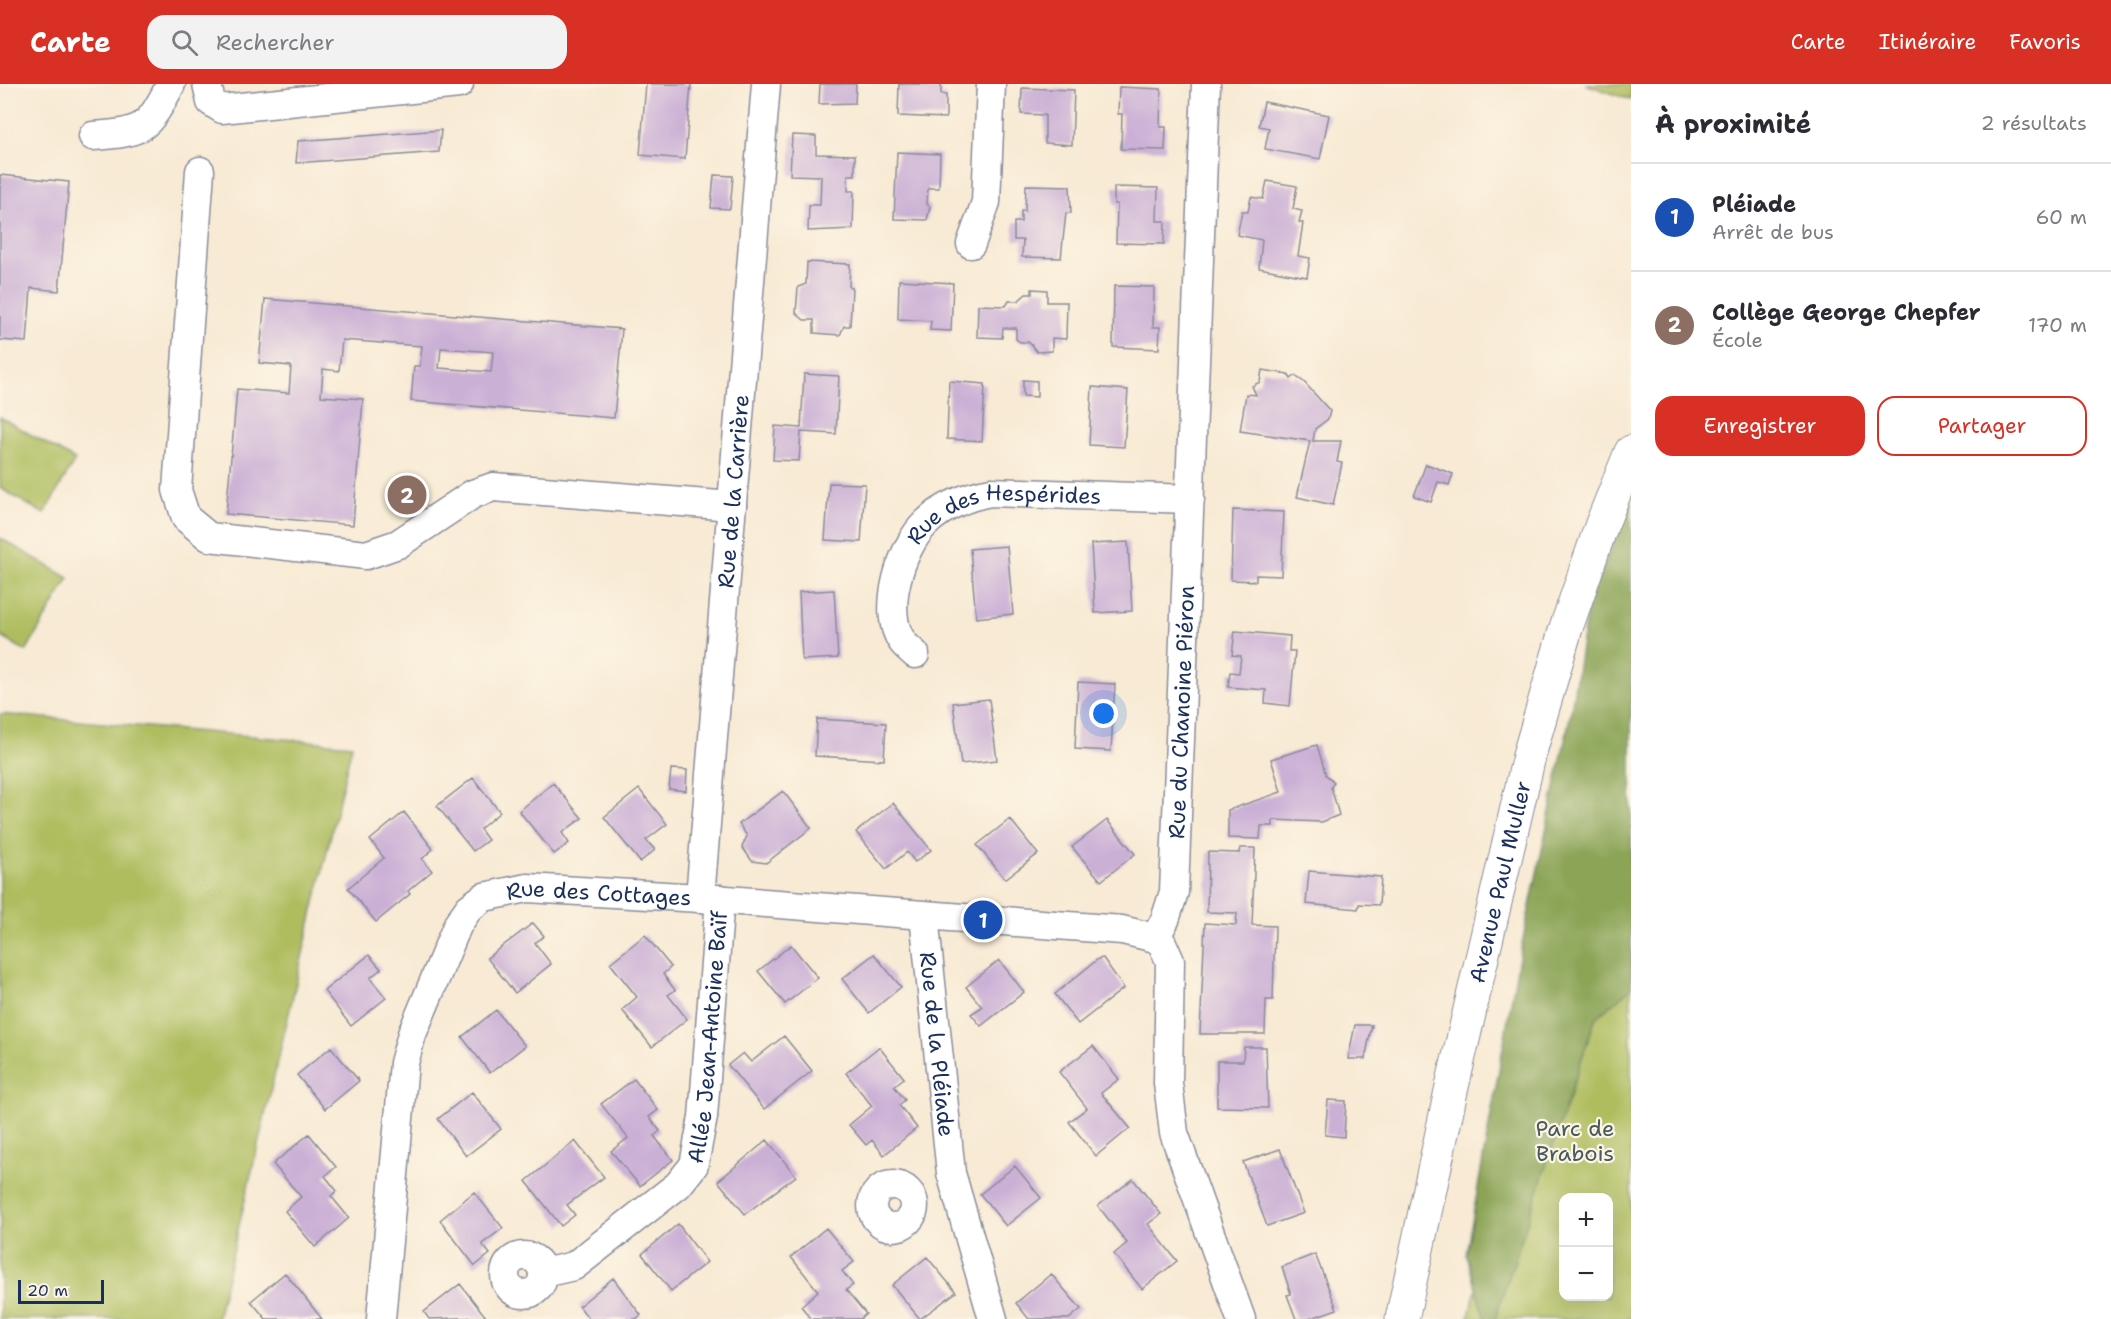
<!DOCTYPE html>
<html lang="fr">
<head>
<meta charset="utf-8">
<style>
  :root { --surface:#fff; --page:#f2f2f3; --text:#2b2b33; --muted:#7c7c81; --line:#e1e1e2; --accent:#d93025 }
  body { margin:0; font-family:"Shantell Sans",sans-serif; background:var(--page); color:var(--text) }
  .controls { position:absolute; right:18px; bottom:18px; display:grid; overflow:hidden; border-radius:12px; box-shadow:0 6px 24px #0002 }
  .controls button { width:54px; height:54px; display:grid; place-items:center; padding:0; border:0; border-bottom:2px solid var(--line); background:var(--surface); color:var(--text); font:30px sans-serif }
  .scale { position:absolute; left:18px; bottom:15px; width:86px; box-sizing:border-box; padding-left:6px; border:3px solid #1b2f5e; border-top:0; font-size:16px; line-height:21px; white-space:nowrap; color:#1b2f5e; -webkit-text-stroke:4px #fcf5e5; paint-order:stroke }
  .you { position:absolute; left:1104px; top:630px; width:21px; height:21px; margin:-15px; border:4px solid #fff; border-radius:50%; background:#1a73e8; box-shadow:0 0 0 9px #1a73e833 }
  .badge { display:grid; place-items:center; width:39px; height:39px; border-radius:50%; background:var(--accent); color:#fff; font-size:20px; font-weight:700 }
  .pin { position:absolute; translate:-50% -50%; border:3px solid #fff; box-shadow:0 2px 6px #0006 }
  .list { margin:0; padding:0; list-style:none }
  h2 { display:flex; justify-content:space-between; align-items:center; height:78px; margin:0; padding:0 24px; font-size:26px }
  h2 small { font-size:20px; font-weight:400; color:var(--muted) }
  .list li { display:grid; grid-template-columns:39px 1fr auto; gap:18px; align-items:center; box-sizing:border-box; height:108px; padding:0 24px; border-top:2px solid var(--line) }
  .list b { display:block; font-size:22px; white-space:nowrap }
  .list p { margin:0; font-size:20px; white-space:nowrap; color:var(--muted) }
  .list em { font-size:20px; font-style:normal; color:var(--muted) }
  .actions { display:flex; gap:12px; padding:18px 24px }
  .actions a { flex:1; padding:14px 0; border:2px solid var(--accent); border-radius:18px; text-align:center; font-size:21px; color:var(--accent) }
  .actions .main { background:var(--accent); color:#fff }
  .icon { flex:none; width:33px; height:33px; fill:none; stroke:currentColor; stroke-width:2; stroke-linecap:round; stroke-linejoin:round }
  .map { position:relative; flex:none; width:1631px; height:1235px; overflow:hidden }
  header { display:flex; align-items:center; gap:36px; box-sizing:border-box; height:84px; padding:0 30px; background:var(--accent); color:#fff }
  header strong { font-size:28px }
  nav { display:flex; gap:33px; margin-inline-start:auto; font-size:21px }
  .search { width:420px; height:54px; background:var(--page); display:flex; align-items:center; gap:15px; box-sizing:border-box; padding:0 21px; border-radius:18px; color:var(--muted); font-size:22px }
  main { display:flex }
  aside { flex:1; background:var(--surface) }
  .map>svg:first-child { display:block }
  .green { fill:#afbd5f; stroke:#65765e; stroke-width:1.5; fill-rule:evenodd }
  .forest { fill:#8ba456; stroke:#536a5a; stroke-width:1.5 }
  .building { fill:#cbb0d6; fill-rule:evenodd }
  .lines { fill:none; stroke-linecap:round; stroke-linejoin:round }
  .minor-casing { stroke:#8a8c99; stroke-width:31 }
  .major-casing { stroke:#8a8c99; stroke-width:35 }
  .minor { stroke:#fff; stroke-width:28 }
  .major { stroke:#fff; stroke-width:33 }
  .labels { text-anchor:middle; dominant-baseline:central; stroke-width:4.5; stroke-linejoin:round; paint-order:stroke }
  .street-label { font-size:22px; fill:#1b2f5e; stroke:#fcf5e5 }
  .park-label { font-size:22px; fill:#475a5e; stroke:#fcf5e5 }
</style>
</head>
<body>
<header>
<strong>Carte</strong>
<div class="search"><svg class="icon" aria-label="search" viewBox="0 0 24 24"><circle cx="10" cy="10" r="6"/><path d="M15 15l6 6"/></svg>Rechercher</div>
<nav><a>Carte</a><a>Itinéraire</a><a>Favoris</a></nav>
</header>
<main>
<div class="map">
<svg width="1631" height="1235" viewBox="0 0 1631 1235">
  <rect width="100%" height="100%" fill="#fcf5e5"/>
  <filter id="ink" filterUnits="userSpaceOnUse"><feTurbulence type="fractalNoise" baseFrequency=".0167" numOctaves="2"/><feDisplacementMap in="SourceGraphic" scale="12" xChannelSelector="R" yChannelSelector="G"/><feConvolveMatrix kernelMatrix="1 2 1 2 8 2 1 2 1" color-interpolation-filters="sRGB"/></filter>
  <filter id="wash" filterUnits="userSpaceOnUse"><feTurbulence type="fractalNoise" baseFrequency=".008" numOctaves="4" result="noise"/><feDisplacementMap in="SourceGraphic" scale="24" xChannelSelector="R" yChannelSelector="G"/><feGaussianBlur stdDeviation="1.35" result="paint"/><feColorMatrix in="noise" values="0 0 0 0 0 0 0 0 0 0 0 0 0 0 0 0 0 1.4 0 .05"/><feComposite in="paint" operator="in"/></filter>
  <g filter="url(#wash)">
    <rect width="100%" height="100%" fill="#f8ead4"/>
    <path class="green" d="M1585,0H1631V16Z
      M0,333L75,376L44,430L0,404Z
      M0,454L69,494L26,567L0,552Z
      M0,630L352,661L217,1235H0Z
      M1631,693V1235H1468L1532,1003ZM1564,1114H1608V1212H1564Z"/>
    <path class="forest" d="M1631,416V904L1595,935L1495,1235H1485L1466,1171L1518,879L1570,633L1588,519Z"/>
    <g id="blocks">
      <path class="building" d="M646,0H691L685,75L640,71Z
        M820,0H856L855,19L819,20Z
        M899,0H941V10L946,11V34L898,32Z
        M1119,3L1161,5L1160,43H1166L1165,66L1121,65L1122,30H1118Z
        M1022,4L1074,6L1072,61L1045,59V31L1021,30Z
        M1264,18L1329,31L1320,75L1265,65L1269,44L1259,42Z
        M441,46L439,68L296,79L298,57Z
        M792,51L816,52V70L855,71V91H848V107H854L853,145L808,147L809,121H820L821,92L790,91Z
        M897,68L940,70L939,104H928L927,120L930,123L927,136L894,135Z
        M0,91L69,98L59,207L31,204L27,258L0,256Z
        M714,91L733,92L730,125L711,124Z
        M1267,97L1297,102L1293,125L1302,127L1299,138L1303,139L1298,172L1310,174L1307,193L1259,184L1262,156L1237,151L1242,127L1248,128L1251,113L1263,115Z
        M1026,101L1070,102L1071,129H1066L1061,174L1022,173L1023,156H1014V138H1021V127H1025Z
        M1114,103L1158,104L1157,137H1165L1164,160L1116,159L1117,120H1114Z
        M807,178L850,180L849,203L852,204L850,242H844L840,251L814,249V236H804L796,229L798,203L806,200Z
        M899,196L953,199L951,247L930,246L931,237L898,235Z
        M1114,202L1154,203L1153,243H1160L1159,265L1113,263Z
        M1032,205L1047,206V218H1067L1066,255L1052,254V267L1037,268L1029,258H1020L1016,255V244H1003L1002,254L977,253L978,221L1006,222L1009,217H1018L1026,210H1032Z
        M265,215L622,245L614,334L411,317L414,282H420L422,262L342,256L339,287L323,285L321,312L363,315L353,441L226,430L237,305L289,309L291,282L259,279ZM441,264L493,268L491,288L439,284Z
        M1262,286L1288,290L1291,295L1295,292L1304,298L1330,327L1328,335L1315,345L1313,357H1341L1337,378L1342,379L1333,421L1297,413L1310,357L1240,347L1246,310L1256,311L1252,302L1260,298Z
        M804,290L839,292L836,350L801,348L799,377L773,376L775,342L801,344Z
        M1023,296L1037,297V313L1023,312Z
        M949,297L985,300L982,357L947,355Z
        M1092,303L1128,306L1124,363L1089,361Z
        M1426,380L1453,390L1449,401L1438,398L1431,418L1414,412Z
        M829,399L865,400L861,458L825,456Z
        M1233,426L1284,428L1281,492L1256,491V497L1231,496Z
        M1128,458L1132,527L1095,529L1091,460Z
        M1007,462L1013,530L976,534L970,465Z
        M834,506L838,574L802,576L799,508Z
        M1235,547L1290,552L1289,567H1295L1290,622L1265,619L1266,606L1228,603L1230,588L1239,589L1241,572L1232,571Z
        M1078,598L1115,600L1111,667L1075,665Z
        M989,615L997,676L961,680L953,619Z
        M817,635L886,639L884,676L815,672Z
        M1317,661L1326,691L1334,698L1331,703L1339,731L1322,738L1273,736V742H1261L1260,755L1228,754V726L1281,708L1271,675Z
        M671,685L687,686L686,707L669,705Z
        M473,694L500,728L480,745L488,756L473,767L437,722Z
        M553,699L582,734L562,749L569,759L554,770L519,727Z
        M639,705L667,740L646,756L655,766L640,778L604,733Z
        M783,707L811,744L766,779L752,777L742,763L747,752L739,740Z
        M893,719L931,766L915,778L907,768L886,785L856,748Z
        M404,728L433,765L422,775L432,787L408,807L410,810L376,838L348,804L384,774L370,756Z
        M1010,735L1038,770L1005,795L977,761Z
        M1107,736L1135,770L1101,797L1072,763Z
        M1240,764H1255L1252,841L1275,842L1273,916H1266L1265,950H1200L1205,839L1236,841L1237,829L1207,828L1208,768L1239,769Z
        M1309,787L1381,793L1379,821L1359,820L1358,825L1306,820Z
        M533,839L544,852L535,859L551,880L515,909L487,874Z
        M645,851L671,883L663,890L675,906L668,911L687,935L652,963L622,926L637,913L610,879Z
        M791,861L818,894L785,920L758,887Z
        M874,870L901,903L869,929L842,895Z
        M369,871L381,885L370,894L386,914L351,942L324,907Z
        M1103,874L1124,904L1078,940L1055,910L1098,875Z
        M999,876L1024,908L981,942L971,930L982,923L966,903Z
        M496,926L525,962L490,989L462,953Z
        M1355,941H1372L1365,975H1348Z
        M784,952L812,987L764,1025L728,981L743,969L751,978Z
        M1093,962L1119,995L1101,1009L1130,1044L1096,1072L1069,1038L1087,1024L1059,988Z
        M331,963L359,997L325,1025L297,991Z
        M879,963L904,994L894,1002L905,1016L899,1021L917,1044L884,1071L872,1056L866,1061L849,1041L872,1022L846,989Z
        M1244,963H1266L1268,1024L1217,1023V977H1243Z
        M634,995L658,1026L649,1033L660,1047L654,1052L673,1076L640,1102L611,1067L628,1054L601,1020Z
        M472,1008L501,1045L466,1072L438,1035Z
        M1328,1016L1346,1017L1344,1053L1325,1051Z
        M309,1050L336,1083L325,1092L337,1107L331,1112L349,1134L315,1163L285,1127L301,1113L273,1080Z
        M767,1056L796,1092L745,1130L718,1097Z
        M575,1057L604,1093L567,1121L575,1131L561,1142L526,1097Z
        M1280,1065L1304,1129L1267,1142L1243,1078Z
        M1015,1082L1041,1114L1006,1142L980,1110Z
        M1133,1095L1161,1130L1148,1140L1177,1177L1142,1205L1114,1170L1127,1159L1098,1122Z
        M474,1108L503,1144L482,1160L490,1170L475,1182L440,1136Z
        M678,1140L707,1178L671,1207L642,1170Z
        M826,1144L854,1178L842,1187L853,1201L846,1206L866,1230L860,1235H811L801,1222L818,1207L791,1173Z
        M1315,1170L1337,1225L1309,1235H1296L1287,1211L1291,1210L1282,1183Z
        M927,1173L956,1208L920,1235L892,1201Z
        M285,1189L299,1206L322,1235H266L251,1217Z
        M1051,1190L1081,1225L1069,1235H1029L1016,1219Z
        M613,1194L641,1231L636,1235H589L579,1222Z
        M460,1200L486,1233L429,1235L424,1228Z"/>
    </g>
  </g>
  <g filter="url(#ink)">
    <use href="#blocks" fill-opacity="0" stroke="#8a8c99" stroke-width="1.5"/>
    <g class="lines">
      <g class="minor-casing">
        <g id="minor">
          <path d="M207,0L211,18L222,25L459,0"/>
          <path d="M93,52C144,48 147,46 171,0"/>
          <path d="M200,87L177,406L186,434L209,453L366,471L398,460L473,410L493,403L732,422"/>
          <path d="M971,160L986,118L991,0"/>
          <path id="s1" d="M915,570C911,566 905,562 902,557C881,527 901,464 925,440C942,423 967,412 991,408L1190,415"/>
          <path id="s2" d="M700,814L766,0"/>
          <path id="s3" d="M924,832L951,1089L993,1235"/>
          <path id="s4" d="M1155,854L1165,836L1174,808L1206,0"/>
          <circle cx="893" cy="1122" r="21"/>
          <circle cx="524" cy="1191" r="19"/>
          <path id="s5" d="M543,1189L574,1182L678,1101L694,1081L703,1033L720,815"/>
          <path id="s6" d="M381,1235L404,979L412,950L458,840L469,824L484,813L527,804L700,814L1122,846L1155,854L1162,859L1170,877L1168,999L1174,1049L1241,1235"/>
        </g>
      </g>
      <g class="major-casing">
        <g id="major">
          <path id="s7" d="M1402,1235L1451,1007L1530,668L1566,544L1602,440L1631,368"/>
        </g>
      </g>
      <use href="#minor" class="minor"/>
      <use href="#major" class="major"/>
    </g>
  </g>
  <g class="labels">
    <g class="street-label">
      <text stroke="none"><textPath href="#s2" startOffset="408">Rue de la Carrière</textPath></text>
      <text stroke="none"><textPath href="#s1" startOffset="226">Rue des Hespérides</textPath></text>
      <text stroke="none"><textPath href="#s4" startOffset="230">Rue du Chanoine Piéron</textPath></text>
      <text stroke="none"><textPath href="#s7" startOffset="448">Avenue Paul Muller</textPath></text>
      <text stroke="none"><textPath href="#s6" startOffset="560">Rue des Cottages</textPath></text>
      <text stroke="none"><textPath href="#s5" startOffset="318">Allée Jean-Antoine Baïf</textPath></text>
      <text stroke="none"><textPath href="#s3" startOffset="129">Rue de la Pléiade</textPath></text>
    </g>
    <g class="park-label">
      <text x="1575" y="1044">Parc de<tspan x="1575" dy="25">Brabois</tspan></text>
    </g>
  </g>
</svg>
<div class="controls">
<button>+</button>
<button>−</button>
</div>
<div class="scale">20 m</div>
<div class="you"></div>
<div class="pin badge" style="left:983px;top:836px;background:#1a4fb4">1</div>
<div class="pin badge" style="left:407px;top:411px;background:#8d6e63">2</div>
</div>
<aside>
<h2>À proximité<small>2 résultats</small></h2>
<ul class="list">
<li><span class="badge" style="background:#1a4fb4">1</span><div><b>Pléiade</b><p>Arrêt de bus</p></div><em>60 m</em></li>
<li><span class="badge" style="background:#8d6e63">2</span><div><b>Collège George Chepfer</b><p>École</p></div><em>170 m</em></li>
</ul>
<div class="actions"><a class="main">Enregistrer</a><a>Partager</a></div>
</aside>
</main>
</body>
</html>
